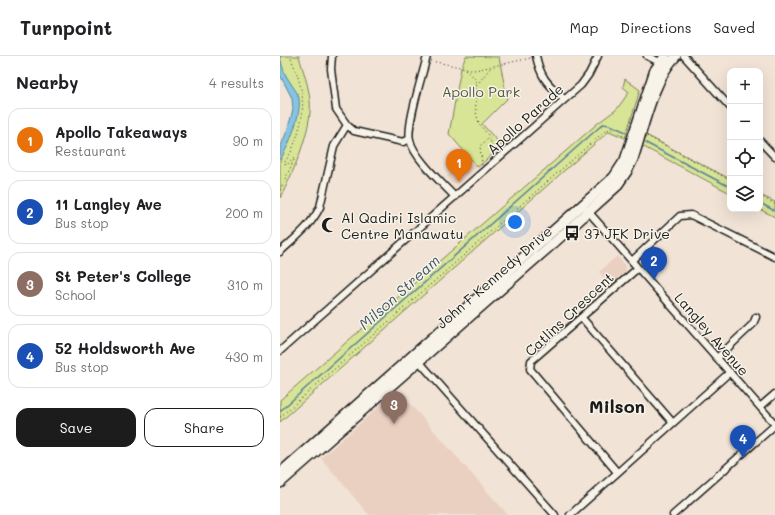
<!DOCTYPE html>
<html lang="en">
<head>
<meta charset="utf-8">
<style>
  :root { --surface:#fff; --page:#f6f6f6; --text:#202124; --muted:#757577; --line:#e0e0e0; --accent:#1c1c1c }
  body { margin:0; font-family:Mali,sans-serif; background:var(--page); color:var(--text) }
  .controls { position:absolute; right:12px; top:12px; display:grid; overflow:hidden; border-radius:8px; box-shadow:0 4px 16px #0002 }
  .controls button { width:36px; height:36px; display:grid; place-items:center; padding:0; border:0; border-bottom:1px solid var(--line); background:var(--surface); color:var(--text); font:20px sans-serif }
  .you { position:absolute; left:235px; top:166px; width:14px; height:14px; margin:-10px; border:3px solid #fff; border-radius:50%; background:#1a73e8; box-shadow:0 0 0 6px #1a73e833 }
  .badge { display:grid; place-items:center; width:26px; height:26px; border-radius:50%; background:var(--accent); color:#fff; font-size:13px; font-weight:700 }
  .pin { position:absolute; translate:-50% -33px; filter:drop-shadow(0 1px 2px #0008) }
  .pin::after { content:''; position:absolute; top:21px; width:14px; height:12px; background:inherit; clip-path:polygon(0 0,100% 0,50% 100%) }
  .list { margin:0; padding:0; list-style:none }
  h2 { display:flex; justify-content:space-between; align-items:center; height:52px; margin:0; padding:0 16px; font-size:17px }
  h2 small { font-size:13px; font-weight:400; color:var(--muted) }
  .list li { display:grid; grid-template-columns:26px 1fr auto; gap:12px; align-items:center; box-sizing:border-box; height:64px; margin:0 8px 8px; padding:0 8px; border:1px solid var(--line); border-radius:12px }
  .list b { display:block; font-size:15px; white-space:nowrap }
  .list p { margin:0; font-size:13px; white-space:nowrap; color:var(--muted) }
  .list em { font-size:13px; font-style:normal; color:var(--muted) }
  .actions { display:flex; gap:8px; padding:12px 16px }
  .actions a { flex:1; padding:9px 0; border:1px solid var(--accent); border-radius:12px; text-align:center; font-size:14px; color:var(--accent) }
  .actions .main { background:var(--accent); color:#fff }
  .icon { flex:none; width:22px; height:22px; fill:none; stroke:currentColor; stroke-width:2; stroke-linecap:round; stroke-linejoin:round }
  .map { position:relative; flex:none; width:495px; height:459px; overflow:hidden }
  header { display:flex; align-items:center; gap:24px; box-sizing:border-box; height:56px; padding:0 20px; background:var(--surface); border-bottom:1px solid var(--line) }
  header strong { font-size:19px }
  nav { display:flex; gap:22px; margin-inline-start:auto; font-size:14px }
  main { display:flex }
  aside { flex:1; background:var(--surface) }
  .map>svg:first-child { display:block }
  .built { fill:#ead0c1 }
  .green { fill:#d8e496; stroke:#7a8059 }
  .water { fill:#85c4e6; stroke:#5b8195 }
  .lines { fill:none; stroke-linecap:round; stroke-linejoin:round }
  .stream { stroke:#5b8195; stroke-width:1.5 }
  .minor-casing { stroke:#1c1c1c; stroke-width:9 }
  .secondary-casing { stroke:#1c1c1c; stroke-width:12 }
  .path { stroke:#1c1c1c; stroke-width:1; stroke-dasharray:1 3; stroke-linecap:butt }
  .minor { stroke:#f7f3e8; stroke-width:6 }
  .secondary { stroke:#f7f3e8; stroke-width:9 }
  .labels { text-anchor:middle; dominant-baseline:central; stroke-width:3; stroke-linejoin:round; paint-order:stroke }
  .park-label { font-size:14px; fill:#545841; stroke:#f7f3e8 }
  .street-label { font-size:14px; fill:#1c1c1c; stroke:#f7f3e8 }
  .poi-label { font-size:14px; fill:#1c1c1c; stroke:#f7f3e8; text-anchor:start }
  .water-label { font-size:15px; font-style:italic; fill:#415763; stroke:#f7f3e8 }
  .district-label { font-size:18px; font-weight:bold; fill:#1c1c1c; stroke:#f7f3e8 }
</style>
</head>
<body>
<header>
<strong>Turnpoint</strong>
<nav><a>Map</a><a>Directions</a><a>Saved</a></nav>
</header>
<main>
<aside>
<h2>Nearby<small>4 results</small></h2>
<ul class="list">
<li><span class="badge" style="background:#e8710a">1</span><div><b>Apollo Takeaways</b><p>Restaurant</p></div><em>90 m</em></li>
<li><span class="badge" style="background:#1a4fb4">2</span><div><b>11 Langley Ave</b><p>Bus stop</p></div><em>200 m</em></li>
<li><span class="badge" style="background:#8d6e63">3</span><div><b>St Peter's College</b><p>School</p></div><em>310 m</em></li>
<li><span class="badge" style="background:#1a4fb4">4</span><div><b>52 Holdsworth Ave</b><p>Bus stop</p></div><em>430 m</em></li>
</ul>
<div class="actions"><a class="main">Save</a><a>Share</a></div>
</aside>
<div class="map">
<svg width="495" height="459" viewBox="0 0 495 459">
  <rect width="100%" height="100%" fill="#f1e3d6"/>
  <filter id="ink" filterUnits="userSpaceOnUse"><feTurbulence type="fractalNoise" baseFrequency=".025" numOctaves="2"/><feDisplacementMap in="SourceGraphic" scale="8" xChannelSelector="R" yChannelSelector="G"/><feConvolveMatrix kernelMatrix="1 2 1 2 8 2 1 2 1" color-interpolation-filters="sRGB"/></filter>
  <g filter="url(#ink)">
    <path class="built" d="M189,101L197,111L178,127H171L167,120Z
      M337,200L344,208L346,215L331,229L319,216Z
      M118,334L228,459H89L41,402Z"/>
    <path class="green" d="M0,0H19C23,15 29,30 30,45C33,71 12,120 0,142V102L16,51L0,12Z
      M186,0L219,1L227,43L202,68L222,90L198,111L169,78L181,12Z
      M345,23L360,34L345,82L329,75L0,366V344L318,67L337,53L349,36L343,31Z
      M366,79L450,123V137L362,90Z
      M480,139L495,146V161L479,153Z"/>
    <path class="water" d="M0,0C2,10 4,18 10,26C12,30 16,34 18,39C24,54 8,92 0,104V92L7,75L13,54L12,42L0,19Z"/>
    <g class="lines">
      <path class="stream" d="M366,87L450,131
        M480,147L495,155
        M0,355L323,68L330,69L346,76"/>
      <g class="minor-casing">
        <path id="minor" d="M52,0L51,13L56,53L67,69L74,75L123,86L130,83
          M147,0C143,18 126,69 130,84C134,102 162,127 175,141
          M256,0C261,23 268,28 284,43
          M367,0L384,8
          M404,0L450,51
          M480,85L495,101
          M307,154L495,368
          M0,196C15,182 31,170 40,151L54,90L67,69
          M352,205L400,160L411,159L495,201
          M302,262L393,367
          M0,295L301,29L309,18L318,0
          M437,302L473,268L476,261
          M137,303L275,459
          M480,351L495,338
          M337,416L250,313L251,305L358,212
          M290,459L450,316
          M393,459L495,369"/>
      </g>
      <g class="secondary-casing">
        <path id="secondary" d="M0,417L334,121L345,104L375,14L385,0
          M0,427L277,184L336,131L347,115L353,103C363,73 374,21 396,0"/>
      </g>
      <path class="path" d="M151,5L195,14L251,2
        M186,13L196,24C198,38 193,50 198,64C200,72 208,76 210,83C212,88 211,92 216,97
        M197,29L211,11
        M367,80L450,124
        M202,109L200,90L210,81
        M0,134L14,104V101L7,109L4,108C6,103 10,99 12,94C27,56 26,38 10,0
        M480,140L495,148
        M0,361L326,74L331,73L345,81"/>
      <use href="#minor" class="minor"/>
      <use href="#secondary" class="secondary"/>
    </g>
  </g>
  <defs>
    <g id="mosque-bare" transform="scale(1.2)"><path d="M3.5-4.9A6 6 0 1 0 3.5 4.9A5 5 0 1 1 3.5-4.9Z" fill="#1c1c1c" stroke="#f7f3e8" stroke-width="2.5" paint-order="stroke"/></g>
    <g id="bus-bare" transform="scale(1.2)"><path d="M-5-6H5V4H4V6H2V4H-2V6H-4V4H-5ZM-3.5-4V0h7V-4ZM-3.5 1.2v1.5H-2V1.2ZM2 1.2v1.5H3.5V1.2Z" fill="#1c1c1c" stroke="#f7f3e8" stroke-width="2.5" paint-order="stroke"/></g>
  </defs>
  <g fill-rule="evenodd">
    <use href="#mosque-bare" x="49" y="169"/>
    <use href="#bus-bare" x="292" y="177"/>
  </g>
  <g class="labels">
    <g class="park-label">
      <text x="201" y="35">Apollo Park</text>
    </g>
    <g class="street-label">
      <text transform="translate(245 63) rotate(-42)">Apollo Parade</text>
      <text transform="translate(214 221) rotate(-41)">John F Kennedy Drive</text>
      <text transform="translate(289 258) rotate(-43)">Catlins Crescent</text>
      <text transform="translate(432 278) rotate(49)">Langley Avenue</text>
    </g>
    <g class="poi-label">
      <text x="61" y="161">Al Qadiri Islamic<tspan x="61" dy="16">Centre Manawatu</tspan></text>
      <text x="304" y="177">37 JFK Drive</text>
    </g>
    <g class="water-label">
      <text transform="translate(119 236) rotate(-42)">Milson Stream</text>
    </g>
    <g class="district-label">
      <text x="337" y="350">Milson</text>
    </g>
  </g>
</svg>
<div class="controls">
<button>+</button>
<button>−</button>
<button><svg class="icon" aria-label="locate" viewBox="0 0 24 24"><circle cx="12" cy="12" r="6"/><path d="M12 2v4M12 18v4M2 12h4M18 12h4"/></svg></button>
<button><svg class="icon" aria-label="layers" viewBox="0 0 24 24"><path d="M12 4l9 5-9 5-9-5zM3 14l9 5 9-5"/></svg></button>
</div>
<div class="you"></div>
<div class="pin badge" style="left:179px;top:126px;background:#e8710a">1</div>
<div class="pin badge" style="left:374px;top:224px;background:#1a4fb4">2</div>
<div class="pin badge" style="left:114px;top:368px;background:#8d6e63">3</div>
<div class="pin badge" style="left:463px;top:402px;background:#1a4fb4">4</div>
</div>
</main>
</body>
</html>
